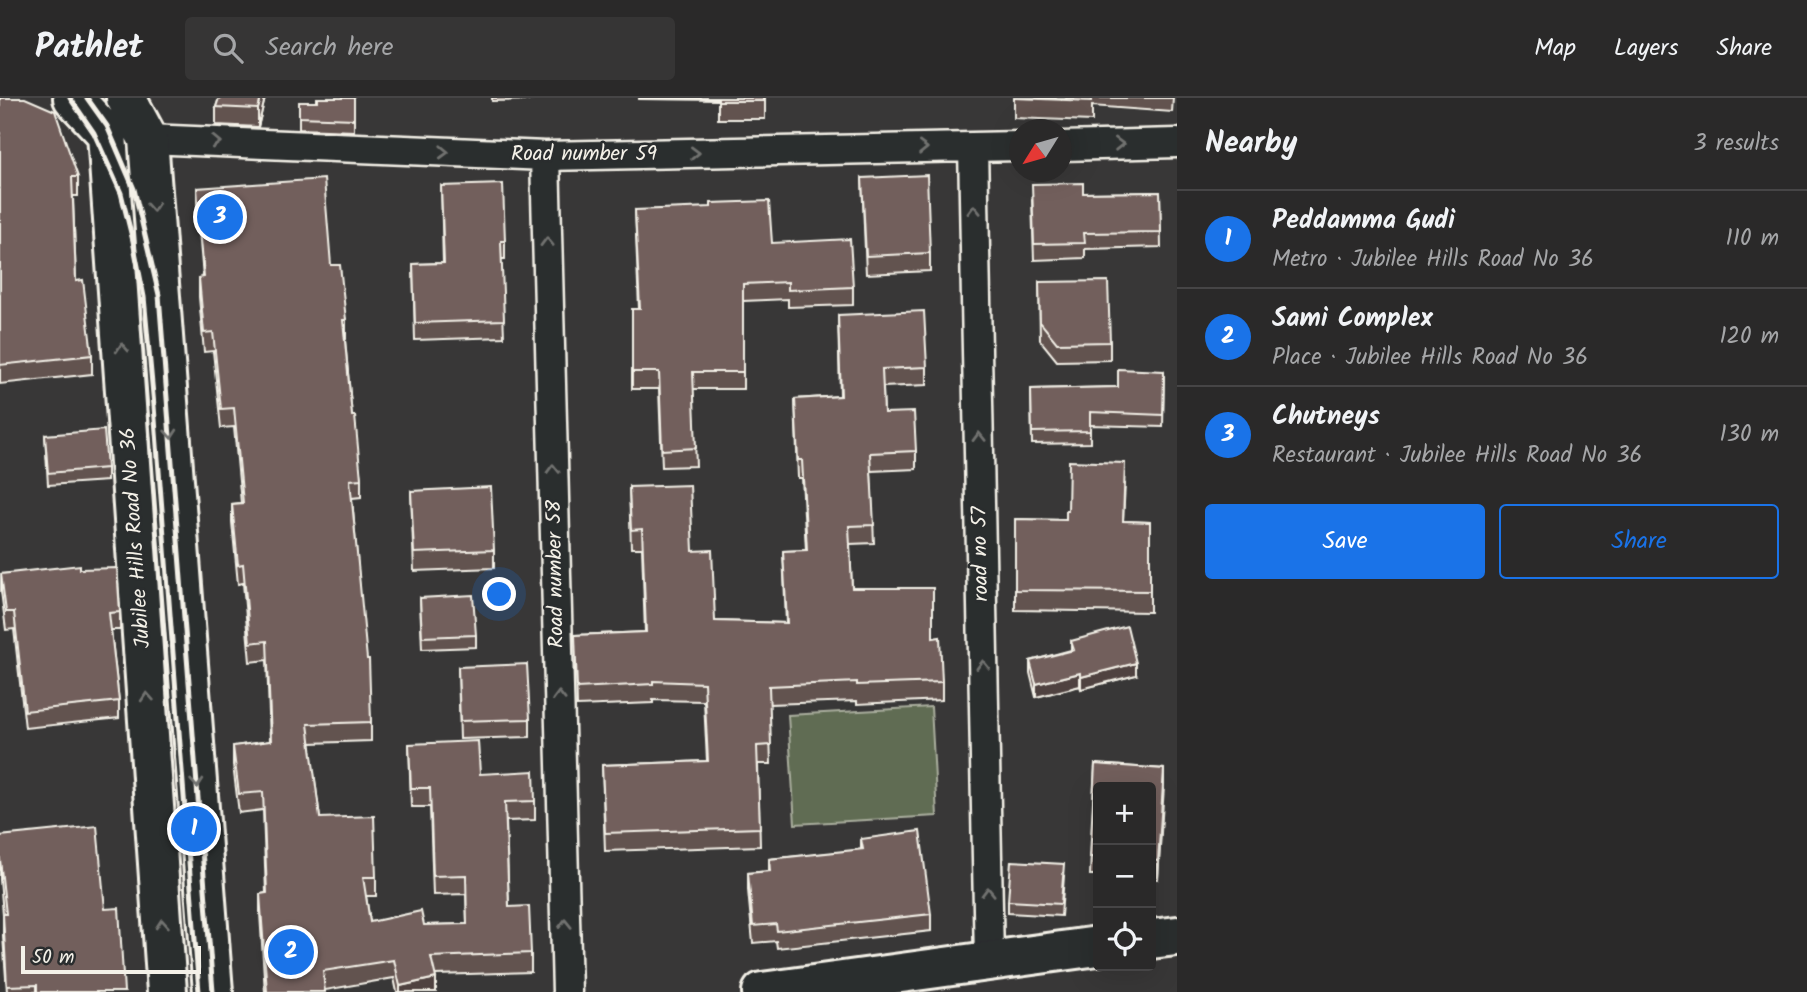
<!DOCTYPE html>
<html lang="en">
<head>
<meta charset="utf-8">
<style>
  :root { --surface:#2a2929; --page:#363535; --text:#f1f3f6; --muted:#a5a6a8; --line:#464546; --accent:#1a73e8 }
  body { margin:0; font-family:Kalam,sans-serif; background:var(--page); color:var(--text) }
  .controls { position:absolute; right:21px; bottom:21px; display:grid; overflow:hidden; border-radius:7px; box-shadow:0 7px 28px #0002 }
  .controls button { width:63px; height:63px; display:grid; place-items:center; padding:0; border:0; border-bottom:2px solid var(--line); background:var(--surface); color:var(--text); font:35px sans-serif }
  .compass { position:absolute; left:1009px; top:21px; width:63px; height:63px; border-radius:50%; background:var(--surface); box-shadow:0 7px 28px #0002; rotate:233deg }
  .scale { position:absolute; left:21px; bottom:18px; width:180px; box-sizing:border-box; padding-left:7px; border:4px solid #f4f1e8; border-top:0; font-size:19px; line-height:24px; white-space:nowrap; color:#f4f1e8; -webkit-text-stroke:5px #2a2d2e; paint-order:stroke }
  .you { position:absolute; left:500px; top:497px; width:24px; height:24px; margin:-18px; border:5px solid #fff; border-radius:50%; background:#1a73e8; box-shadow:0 0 0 10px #1a73e833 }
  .badge { display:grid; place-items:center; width:46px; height:46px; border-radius:50%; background:var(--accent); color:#fff; font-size:23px; font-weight:700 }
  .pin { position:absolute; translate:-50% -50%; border:4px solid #fff; box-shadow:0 2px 7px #0006 }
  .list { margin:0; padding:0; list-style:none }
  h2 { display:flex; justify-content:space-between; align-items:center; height:91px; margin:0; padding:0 28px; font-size:30px }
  h2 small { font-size:23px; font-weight:400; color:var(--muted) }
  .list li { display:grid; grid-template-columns:46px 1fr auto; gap:21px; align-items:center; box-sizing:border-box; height:98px; padding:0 28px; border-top:2px solid var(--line) }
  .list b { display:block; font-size:26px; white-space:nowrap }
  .list p { margin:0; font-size:23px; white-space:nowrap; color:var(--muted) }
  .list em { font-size:23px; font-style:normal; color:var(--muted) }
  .actions { display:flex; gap:14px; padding:21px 28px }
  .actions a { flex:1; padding:16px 0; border:2px solid var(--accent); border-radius:7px; text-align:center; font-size:24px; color:var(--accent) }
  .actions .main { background:var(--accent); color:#fff }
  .icon { flex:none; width:38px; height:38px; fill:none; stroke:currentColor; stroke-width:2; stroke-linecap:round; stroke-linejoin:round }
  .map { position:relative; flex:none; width:1177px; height:894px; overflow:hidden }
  header { display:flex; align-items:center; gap:42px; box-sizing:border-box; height:98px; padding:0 35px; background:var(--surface); border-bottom:2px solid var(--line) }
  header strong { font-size:33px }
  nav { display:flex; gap:38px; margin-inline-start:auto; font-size:24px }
  .search { width:490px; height:63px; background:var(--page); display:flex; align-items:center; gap:18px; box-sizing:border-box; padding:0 24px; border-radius:7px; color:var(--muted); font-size:26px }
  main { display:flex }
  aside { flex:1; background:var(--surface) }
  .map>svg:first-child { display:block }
  .green { fill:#606c53; stroke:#aaae9e; stroke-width:2 }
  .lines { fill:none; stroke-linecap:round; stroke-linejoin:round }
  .street-casing { stroke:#f4f1e8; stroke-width:33 }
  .secondary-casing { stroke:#f4f1e8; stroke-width:44 }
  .primary-casing { stroke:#f4f1e8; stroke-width:44 }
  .street { stroke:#2a2d2e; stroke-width:28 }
  .secondary { stroke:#2a2d2e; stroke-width:38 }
  .primary { stroke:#2a2d2e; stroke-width:38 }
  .rail { stroke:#f4f1e8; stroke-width:5 }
  .wall { fill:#62524f; stroke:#f4f1e8; stroke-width:2 }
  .shaded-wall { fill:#504240; stroke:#f4f1e8; stroke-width:2 }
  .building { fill:#725f5c; stroke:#f4f1e8; stroke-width:2 }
  .oneway { stroke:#71726f }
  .labels { text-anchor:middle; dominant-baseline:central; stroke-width:5; stroke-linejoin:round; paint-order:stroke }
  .street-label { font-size:21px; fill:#f4f1e8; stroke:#2a2d2e }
</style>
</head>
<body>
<header>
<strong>Pathlet</strong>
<div class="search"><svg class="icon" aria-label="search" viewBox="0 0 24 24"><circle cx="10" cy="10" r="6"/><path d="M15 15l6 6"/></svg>Search here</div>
<nav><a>Map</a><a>Layers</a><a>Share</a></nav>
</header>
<main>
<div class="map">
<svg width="1177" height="894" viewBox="0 0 1177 894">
  <rect width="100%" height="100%" fill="#383737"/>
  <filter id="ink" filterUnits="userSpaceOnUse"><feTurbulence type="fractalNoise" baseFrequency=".0143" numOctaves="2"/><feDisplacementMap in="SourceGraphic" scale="14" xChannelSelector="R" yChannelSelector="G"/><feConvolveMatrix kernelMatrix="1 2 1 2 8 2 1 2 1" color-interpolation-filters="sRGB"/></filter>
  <g filter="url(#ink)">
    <path class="green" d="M931,609L937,718L795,726L788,617Z"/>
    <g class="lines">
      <g class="street-casing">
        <path id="street" d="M148,41L545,58L1020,48
          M1062,48L1177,45
          M973,49L989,862
          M545,58L567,894"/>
      </g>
      <g class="secondary-casing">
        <path id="secondary" d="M1151,841L1177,838
          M762,894L1098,848"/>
      </g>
      <g class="primary-casing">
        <path id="primary" d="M73,0L107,36L167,894
          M126,0L148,41L213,894"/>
      </g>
      <use href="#street" class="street"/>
      <use href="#secondary" class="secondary"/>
      <use href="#primary" class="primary"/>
      <path class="rail" d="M70,0L94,35L121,95L133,143L144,199L154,308L199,894
        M87,0L107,28L134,91L159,197L213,894"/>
    </g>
    <path class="wall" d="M0,0L78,79V98H73L76,183L92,257V276L0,286Z
      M219,0H265L258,29L216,27V9Z
      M317,0H354V33L299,31V4H317Z
      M492,0H534V2L492,3Z
      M639,0H765V21H718V2L639,1Z
      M1014,0H1173L1172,14L1092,8V23L1014,20Z
      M862,80L930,155V173L866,176Z
      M441,88L505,143V161H501L504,239L415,242L413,166L443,165Z
      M197,90L331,167L346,222V241H345L352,318L361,381V399L352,400L371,624V643L310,645L320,720L376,779V798H366L370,824L424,827L467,826L466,796L433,797L430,709H411L409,646L480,676L535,703V722L506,723L509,809L531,855V874L435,877L436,894H397L394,880L325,892V894H265L260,815V796L266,795L263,712L239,715L233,667V648L270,643L267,562L250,564L243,485L238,486L232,424V406L241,405L234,329L221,330L213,253L204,254L199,199V180L203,179L197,109Z
      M1160,94L1161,149L1085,151V160L1034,162L1032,102L1083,95Z
      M635,112L772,145L853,189V207L788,209V201L743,203V291H693L696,368L662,369L659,291H632V211H639Z
      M1039,184L1110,244V262L1057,263L1040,242Z
      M838,217L927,269V287L883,289L884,315L916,353V371L871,373L874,445L850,446L852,490L933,540L942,584V602L857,606V603L769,606L771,666H758L760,748L605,753L602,667L707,663L704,603L653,602V605L577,608L575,537L645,534L642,450H631L629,389L693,453L715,523L786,525L783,453L806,452L802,380H798L795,301L840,298Z
      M1164,273L1163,329L1090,327V345L1032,346L1031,291L1118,289Z
      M45,337L107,370V383L48,387Z
      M1125,386L1123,423L1150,424V514L1015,512V421L1066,422L1068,413Z
      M411,393L494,452V470L414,473Z
      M80,471L120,514V532H111L119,603V620L25,630L14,531L6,532L1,493V476Z
      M420,500L476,537V549L422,551Z
      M1071,543L1136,577L1081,591L1080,588L1036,599L1030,575V563L1071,552Z
      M458,569L530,621V639L460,641Z
      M1095,666L1164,671L1158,781L1151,780V689H1098V777H1090Z
      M0,738L124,894H7L3,838V816L0,782Z
      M861,741L931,816V833L777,850L776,843L753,845L748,792V775L769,773V761L861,752Z
      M1064,778L1061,818L1008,815V803Z"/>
    <path class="shaded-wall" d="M261,0H265L258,29V11Z
      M1136,565V577L1081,591V579Z
      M1080,575V588L1036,599V586Z
      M1164,671V688L1158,781V763Z
      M436,880V894H400V888Z"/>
    <path class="building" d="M0,0H25L55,13L78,79H72L76,183L83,182L92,257L0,267Z
      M219,0H261L258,11L216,9Z
      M318,0H354V21L299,19V4H318Z
      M718,0H765V3H718Z
      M1014,0H1092V3Z
      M927,77L930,155L866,158L862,80Z
      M324,81L331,167H340L346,222H343L352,318H355L361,381L350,382L367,561H369L371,624L308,626L320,720L374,718L376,779H363L370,824L421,813L424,827L467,826L466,777L433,778L430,690H411L409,646L478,643L480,676L534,673L535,703L505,704L509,809L529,808L531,855L431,859L436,880L400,888L394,862L323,873L325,894H267L260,796L267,795L263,694L239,696L233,648L271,643L267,543L250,545L243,466L238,467L232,406L243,405L234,310L221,311L213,234L204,235L199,180L204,179L197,90Z
      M1083,85V95L1160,94L1161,134L1084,135L1085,145L1034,146L1032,86Z
      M503,86L505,143H501L504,222L415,225L413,166L444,165L441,88Z
      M769,103L772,145L850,141L853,189L788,192V184L743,186V274H693L696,350L662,352L659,274H632V211H640L635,112L711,109V105Z
      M1108,183L1110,244L1057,245L1040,224L1039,184Z
      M924,213L927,269L882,271L884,315L914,314L916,353L870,355L874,427L849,428L852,490H933V540L940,539L942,584L857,587V584L769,588L771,647L757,648L760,730L605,735L602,667L708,663L704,585L653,583V586L577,590L575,537L646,534L642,431L631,432L629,389L690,387L693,453L712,452L715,523L787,525L783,453L807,452L802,362H798L795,301L841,298L838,217Z
      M1118,271L1164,273L1163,317L1090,314V333L1032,334L1031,291L1118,289Z
      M104,332L107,370L48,375L45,337Z
      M1069,363L1125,365L1123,423L1150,424V493L1015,492V421L1066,422V413H1068Z
      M491,389L494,452L414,455L411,393Z
      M80,467V471L117,470L120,514L109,515L119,603L25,613L14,514H6L1,476Z
      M473,497L476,537L422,539L420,500Z
      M1127,528L1136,565L1081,579L1080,575L1036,586L1030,563L1074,552L1071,543Z
      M527,566L530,621L460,623L458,569Z
      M1095,666L1164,671L1158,763L1151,762V689H1098V759H1090Z
      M97,728L105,811L119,810L124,894H37V887L7,888L3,816H6L0,761V738Z
      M920,733L931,816L777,833L776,826L753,828L748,775L770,773L769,761L863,751L861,741Z
      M1011,763L1064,766L1061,806L1008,803Z"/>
    <defs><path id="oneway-chevron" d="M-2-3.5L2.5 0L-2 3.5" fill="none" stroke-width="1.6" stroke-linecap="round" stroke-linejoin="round" transform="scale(1.75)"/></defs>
    <g class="oneway">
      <use href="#oneway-chevron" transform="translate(216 44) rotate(2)"/>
      <use href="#oneway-chevron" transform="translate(1119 46) rotate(-1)"/>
      <use href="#oneway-chevron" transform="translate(923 50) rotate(-1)"/>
      <use href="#oneway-chevron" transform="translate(444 54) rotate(2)"/>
      <use href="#oneway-chevron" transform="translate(695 55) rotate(-1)"/>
      <use href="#oneway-chevron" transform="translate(153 109) rotate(86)"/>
      <use href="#oneway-chevron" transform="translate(974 112) rotate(-91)"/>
      <use href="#oneway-chevron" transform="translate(547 144) rotate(-91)"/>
      <use href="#oneway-chevron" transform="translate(122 250) rotate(-94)"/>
      <use href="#oneway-chevron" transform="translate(171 336) rotate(86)"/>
      <use href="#oneway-chevron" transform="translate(979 339) rotate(-91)"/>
      <use href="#oneway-chevron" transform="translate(553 371) rotate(-91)"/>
      <use href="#oneway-chevron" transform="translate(983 567) rotate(-91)"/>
      <use href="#oneway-chevron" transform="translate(559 598) rotate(-91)"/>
      <use href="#oneway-chevron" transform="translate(147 599) rotate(-94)"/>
      <use href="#oneway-chevron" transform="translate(197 685) rotate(86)"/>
      <use href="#oneway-chevron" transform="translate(988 794) rotate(-91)"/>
      <use href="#oneway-chevron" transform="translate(162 826) rotate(-94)"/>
      <use href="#oneway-chevron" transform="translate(565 826) rotate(-91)"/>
    </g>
  </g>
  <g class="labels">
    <g class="street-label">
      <text x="584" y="56">Road number 59</text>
      <text transform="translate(136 440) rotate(-94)">Jubilee Hills Road No 36</text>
      <text transform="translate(981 456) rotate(-91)">road no 57</text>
      <text transform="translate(556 476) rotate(-91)">Road number 58</text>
    </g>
  </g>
</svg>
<div class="controls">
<button>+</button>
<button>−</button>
<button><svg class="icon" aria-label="locate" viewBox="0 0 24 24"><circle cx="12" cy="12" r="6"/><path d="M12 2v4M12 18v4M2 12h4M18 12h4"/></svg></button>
</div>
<svg class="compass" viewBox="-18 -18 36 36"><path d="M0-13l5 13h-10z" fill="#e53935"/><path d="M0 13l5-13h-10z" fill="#a5a6a8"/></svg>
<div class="scale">50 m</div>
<div class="you"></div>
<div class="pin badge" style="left:194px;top:731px">1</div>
<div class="pin badge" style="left:291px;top:854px">2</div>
<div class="pin badge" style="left:220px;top:119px">3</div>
</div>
<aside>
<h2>Nearby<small>3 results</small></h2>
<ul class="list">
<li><span class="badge">1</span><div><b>Peddamma Gudi</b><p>Metro · Jubilee Hills Road No 36</p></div><em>110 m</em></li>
<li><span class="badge">2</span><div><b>Sami Complex</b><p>Place · Jubilee Hills Road No 36</p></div><em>120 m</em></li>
<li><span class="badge">3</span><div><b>Chutneys</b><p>Restaurant · Jubilee Hills Road No 36</p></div><em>130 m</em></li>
</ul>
<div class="actions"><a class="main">Save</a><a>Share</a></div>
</aside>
</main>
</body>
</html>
